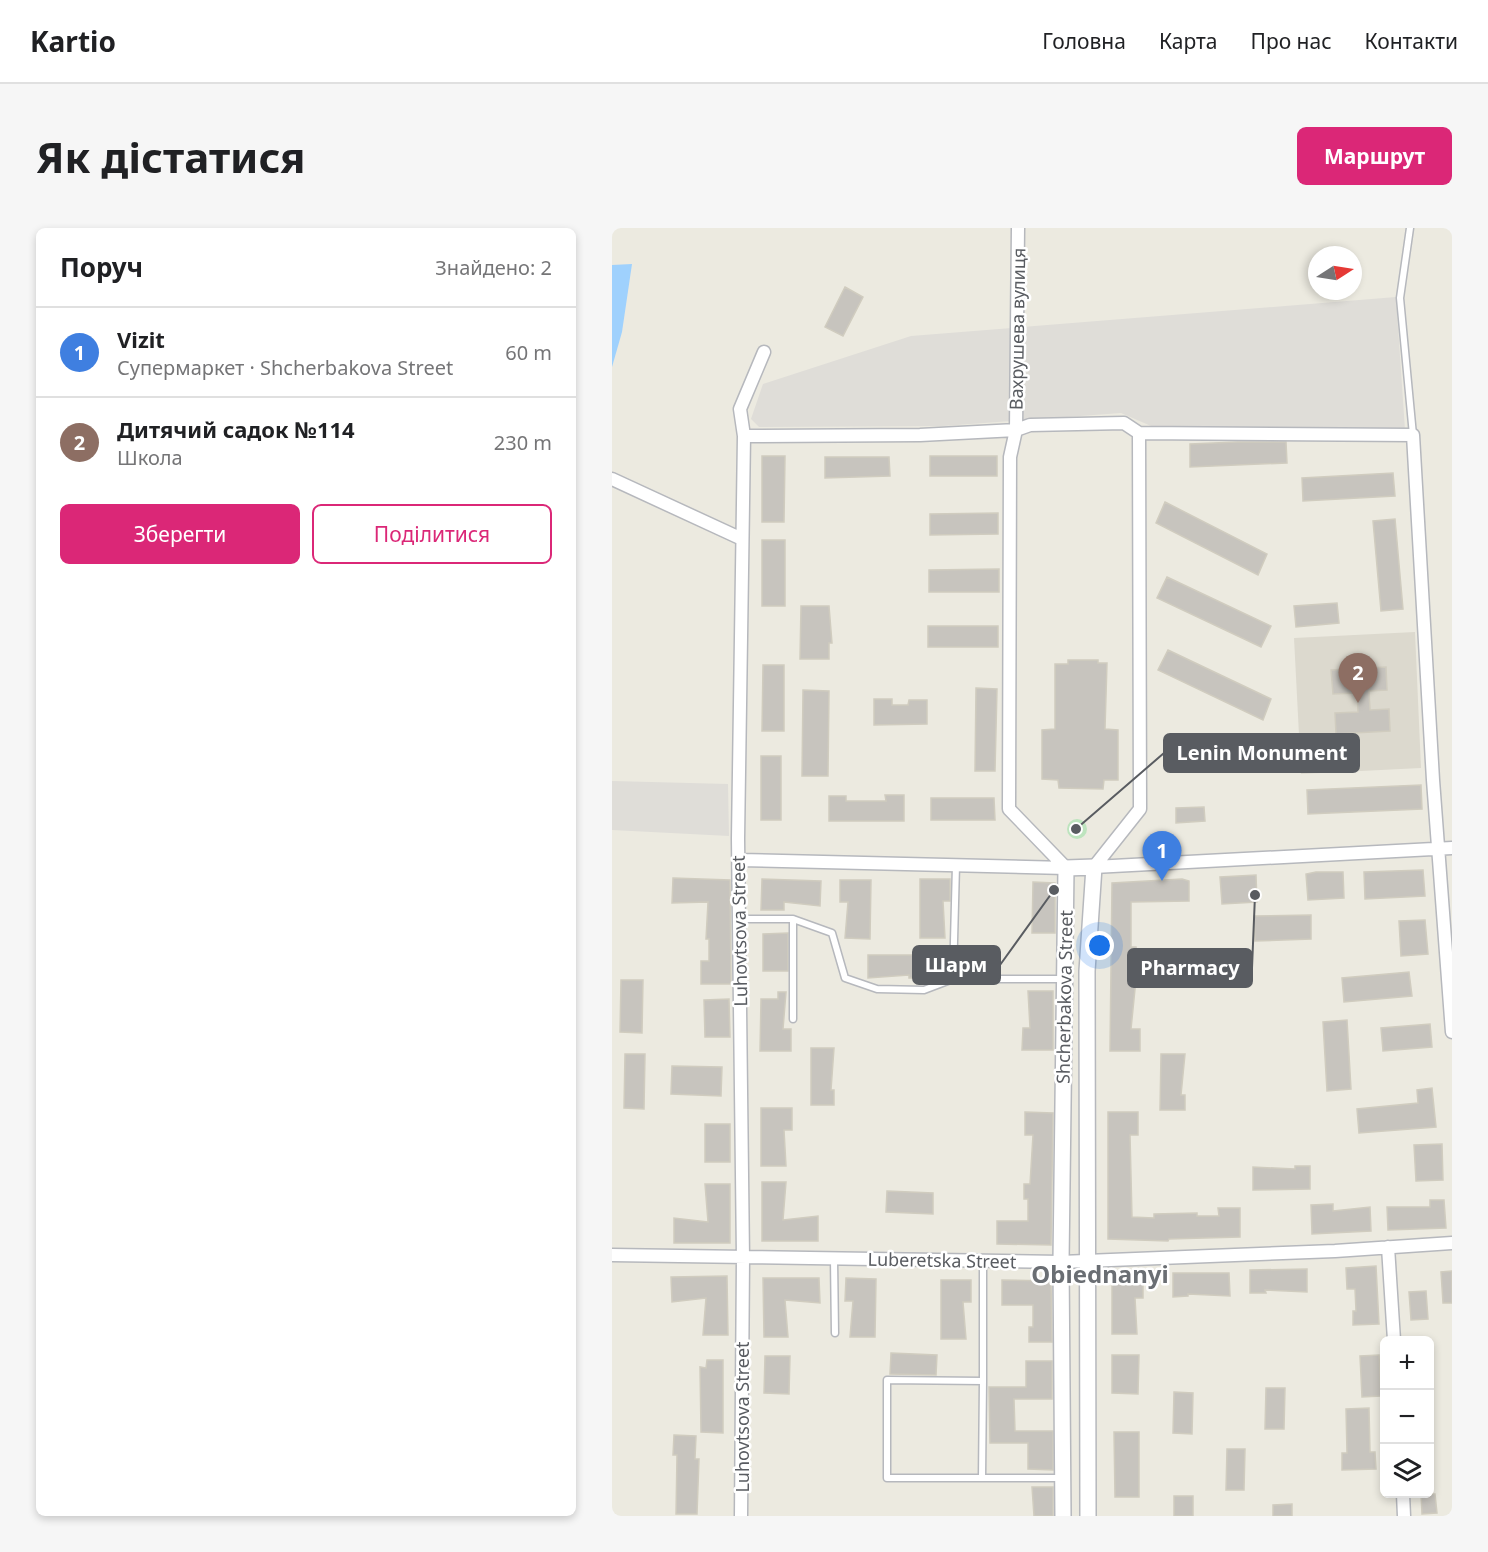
<!DOCTYPE html>
<html lang="uk">
<head>
<meta charset="utf-8">
<style>
  :root { --surface:#fff; --page:#f6f6f6; --text:#202124; --muted:#757577; --line:#e0e0e0; --accent:#db2777 }
  body { margin:0; font-family:"Noto Sans",sans-serif; background:var(--page); color:var(--text) }
  .controls { position:absolute; right:18px; bottom:18px; display:grid; overflow:hidden; border-radius:9px; box-shadow:0 3px 9px #0003 }
  .controls button { width:54px; height:54px; display:grid; place-items:center; padding:0; border:0; border-bottom:2px solid var(--line); background:var(--surface); color:var(--text); font:30px sans-serif }
  .compass { position:absolute; left:696px; top:18px; width:54px; height:54px; border-radius:50%; background:var(--surface); box-shadow:0 3px 9px #0003; rotate:78deg }
  .you { position:absolute; left:488px; top:718px; width:21px; height:21px; margin:-15px; border:4px solid #fff; border-radius:50%; background:#1a73e8; box-shadow:0 0 0 9px #1a73e833 }
  .badge { display:grid; place-items:center; width:39px; height:39px; border-radius:50%; background:var(--accent); color:#fff; font-size:20px; font-weight:700 }
  .pin { position:absolute; translate:-50% -50px; filter:drop-shadow(0 2px 3px #0008) }
  .pin::after { content:''; position:absolute; top:32px; width:21px; height:18px; background:inherit; clip-path:polygon(0 0,100% 0,50% 100%) }
  .list { margin:0; padding:0; list-style:none }
  h2 { display:flex; justify-content:space-between; align-items:center; height:78px; margin:0; padding:0 24px; font-size:26px }
  h2 small { font-size:20px; font-weight:400; color:var(--muted) }
  .list li { display:grid; grid-template-columns:39px 1fr auto; gap:18px; align-items:center; box-sizing:border-box; height:90px; padding:0 24px; border-top:2px solid var(--line) }
  .list b { display:block; font-size:22px; white-space:nowrap }
  .list p { margin:0; font-size:20px; white-space:nowrap; color:var(--muted) }
  .list em { font-size:20px; font-style:normal; color:var(--muted) }
  .actions { display:flex; gap:12px; padding:18px 24px }
  .actions a { flex:1; padding:14px 0; border:2px solid var(--accent); border-radius:9px; text-align:center; font-size:21px; color:var(--accent) }
  .actions .main { background:var(--accent); color:#fff }
  .icon { flex:none; width:33px; height:33px; fill:none; stroke:currentColor; stroke-width:2; stroke-linecap:round; stroke-linejoin:round }
  .map { position:relative; flex:none; width:840px; height:1288px; overflow:hidden; border-radius:9px }
  header { display:flex; align-items:center; gap:36px; box-sizing:border-box; height:84px; padding:0 30px; background:var(--surface); border-bottom:2px solid var(--line) }
  header strong { font-size:28px }
  nav { display:flex; gap:33px; margin-inline-start:auto; font-size:21px }
  .intro { display:flex; align-items:center; justify-content:space-between; box-sizing:border-box; height:144px; padding:0 36px }
  h1 { margin:0; font-size:42px }
  .button { padding:15px 27px; border-radius:9px; background:var(--accent); color:#fff; font-size:21px; font-weight:700 }
  main { display:flex; gap:36px; padding:0 36px }
  aside { flex:1; background:var(--surface); border-radius:9px; box-shadow:0 3px 9px #0003 }
  .map>svg:first-child { display:block }
  .industrial { fill:#dfddd8 }
  .education { fill:#dcd9ce }
  .green { fill:#bde4be }
  .water { fill:#9fd1fd }
  .building { fill:#c7c4be; stroke:#d0ccbf; stroke-width:1.5 }
  .lines { fill:none; stroke-linecap:round; stroke-linejoin:round }
  .service-casing { stroke:#b6b8bd; stroke-width:9 }
  .minor-casing { stroke:#b6b8bd; stroke-width:15 }
  .tertiary-casing { stroke:#b6b8bd; stroke-width:18 }
  .service { stroke:#fff; stroke-width:6 }
  .minor { stroke:#fff; stroke-width:12 }
  .tertiary { stroke:#fff; stroke-width:15 }
  .labels { text-anchor:middle; dominant-baseline:central; stroke-width:5; stroke-linejoin:round; paint-order:stroke }
  .street-label { font-size:18px; fill:#595c61; stroke:#fff }
  .district-label { font-size:24px; font-weight:bold; fill:#6a6e73; stroke:#fff }
  .leader { fill:none; stroke:#595c61; stroke-width:2 }
  .callout-dot { fill:#595c61; stroke:#fff; stroke-width:2 }
  .callout { fill:#595c61; stroke:#595c61; stroke-width:2 }
  .callout-label { font-size:20px; text-anchor:middle; font-weight:bold; fill:#fff }
</style>
</head>
<body>
<header>
<strong>Kartio</strong>
<nav><a>Головна</a><a>Карта</a><a>Про нас</a><a>Контакти</a></nav>
</header>
<div class="intro"><h1>Як дістатися</h1><a class="button">Маршрут</a></div>
<main>
<aside>
<h2>Поруч<small>Знайдено: 2</small></h2>
<ul class="list">
<li><span class="badge" style="background:#3f7fe0">1</span><div><b>Vizit</b><p>Супермаркет · Shcherbakova Street</p></div><em>60 m</em></li>
<li><span class="badge" style="background:#8d6e63">2</span><div><b>Дитячий садок №114</b><p>Школа</p></div><em>230 m</em></li>
</ul>
<div class="actions"><a class="main">Зберегти</a><a>Поділитися</a></div>
</aside>
<div class="map">
<svg width="840" height="1288" viewBox="0 0 840 1288">
  <rect width="100%" height="100%" fill="#eceae0"/>
  <path class="industrial" d="M784,69L793,202L539,198L509,185L331,198L147,199L139,191L151,156L299,108Z
    M0,553L116,556L117,608L0,602Z"/>
  <path class="education" d="M803,404L809,540L689,546L682,410Z"/>
  <path class="green" d="M455 601a10 10 0 1 1 20 0a10 10 0 1 1-20 0Z"/>
  <path class="water" d="M20,36L10,104L0,139V37Z"/>
  <path class="building" d="M233,59L251,69L231,108L213,99Z
    M625,214H674L675,235L578,239V216Z
    M150,228H173L172,294H150Z
    M318,228H385V248H318Z
    M213,229H277L278,248L213,250Z
    M781,245L783,268L691,273L690,250Z
    M553,274L655,326L646,347L544,295Z
    M386,285V306L318,307V286Z
    M783,291L791,381L769,383L761,293Z
    M150,312H173V378H150Z
    M387,341V364H317V342Z
    M555,349L659,398L649,419L545,370Z
    M725,375L727,395L684,399L682,378Z
    M189,378H217L220,415H217V431H188Z
    M316,398H386V419H316Z
    M556,422L659,471L651,492L546,442Z
    M456,432H486V435H495L493,501L506,502V552H492L491,561L447,560L446,552L430,551V502L443,501V436H456Z
    M151,437H172V503H150Z
    M774,439L775,462L757,463L758,482L777,481L778,503L724,506L723,485L746,484L745,465L721,466L719,442Z
    M364,460L385,461L383,543H363Z
    M191,462L217,463L216,548H190Z
    M262,471H280V477H296L297,472H315V496L262,497Z
    M149,528H169V592H149Z
    M809,557L810,581L696,586L695,562Z
    M273,567H292V593H217V568H234V573H274Z
    M319,570H382L383,592H319Z
    M592,579L593,593L564,595V580Z
    M811,642L813,668L753,671L752,644Z
    M704,644H731L732,670L696,672L694,646Z
    M644,647L645,674L610,676L608,649Z
    M61,650L118,652L119,756H89V733H97V711H94L96,674L60,675Z
    M150,651L209,653L208,678L172,674V682H149Z
    M308,651H338V673H331L333,710H308Z
    M570,651L577,653V673L519,674V719H524L526,731L519,801H528V823H498L500,655Z
    M228,652H259L258,711L233,710L236,674H228Z
    M421,654L443,655V705H420Z
    M699,687V711L643,713L642,688Z
    M813,692L816,726L789,728L787,693Z
    M176,705V743H151V706Z
    M256,727H312L313,750H297V747L256,750Z
    M797,744L800,768L732,774L730,750Z
    M9,752H31L30,805L8,804Z
    M416,763H441V822H410L411,800H418Z
    M166,764H174L171,801H179V823H148L149,771H166Z
    M117,771L118,809H93L92,772Z
    M735,792L739,861L715,863L711,794Z
    M818,796L820,819L771,823L769,800Z
    M199,820H222L219,862H222V877H199Z
    M13,826H33L32,881L12,880Z
    M549,826H573L569,867H573V882H548Z
    M60,838L110,839L109,868L59,866Z
    M820,860L824,899L747,905L745,881L806,875L805,862Z
    M149,880H180V902H172L174,938H149Z
    M413,884L441,885L439,1017L385,1016V993H416V971H412V956H418L421,907H413Z
    M496,884H526V907H518L520,989L542,990V986L585,985V988H607L606,980H628V1009L557,1011L556,1013L496,1011Z
    M93,896H118V934H93Z
    M830,916L831,952L804,953L802,917Z
    M683,938H698V961L641,962V939L683,941Z
    M150,954H174L171,992L206,988V1013H150Z
    M93,956H118V1015H62V990L96,994Z
    M275,963L321,965V986L274,984Z
    M818,972H832L834,1000L776,1002L775,979H818Z
    M721,976V983L758,979L759,1003L700,1006L699,977Z
    M764,1038L767,1096L741,1097V1083H744L743,1061H735L734,1040Z
    M695,1041V1064L653,1062L654,1065H638V1042Z
    M840,1043V1075H831L829,1044Z
    M561,1045H617L618,1068L576,1066V1068L561,1069Z
    M500,1047L531,1048V1070H523L525,1106H500Z
    M115,1048L116,1107H91L94,1070L60,1074L59,1049Z
    M151,1050H207L208,1075L173,1072L176,1109H152Z
    M234,1050L264,1051L263,1109H238L241,1073H233Z
    M329,1052H359V1074H351L354,1111H329Z
    M390,1052L439,1053L440,1114H417V1099H421V1077H390Z
    M814,1063L816,1091L799,1092L797,1064Z
    M279,1125L325,1127L324,1147L278,1146Z
    M500,1127H527L526,1166L500,1165Z
    M767,1127L769,1168L750,1169L748,1128Z
    M153,1128H178L177,1166L152,1165Z
    M95,1132H111V1205L89,1204L88,1139L94,1140Z
    M414,1133H440V1171H402L403,1203H441V1242L416,1241V1215H378L377,1159H414Z
    M654,1160H673L672,1201H653Z
    M562,1164L581,1165L580,1206L561,1205Z
    M757,1180L758,1224H763L764,1241L730,1242V1225H735L734,1181Z
    M502,1204H527V1269H503Z
    M62,1207L84,1208L83,1231H87L85,1286H64L65,1227H61Z
    M615,1221H633L632,1262H614Z
    M420,1259H441V1288H422Z
    M809,1266H823L825,1285L810,1286Z
    M562,1268H581V1288H562Z
    M680,1276V1288H661V1277Z"/>
  <g class="lines">
    <g class="service-casing">
      <path id="service" d="M798,0L788,70L801,207
        M127,691H181L220,705L233,750L265,761L312,762L341,751H452
        M341,751L344,637
        M181,791V691
        M222,1031L223,1105
        M371,1033V1153L275,1152V1250H450
        M370,1250L371,1153"/>
    </g>
    <g class="minor-casing">
      <path id="minor" d="M406,0L404,202L398,229L397,581L454,640
        M132,208L308,207L404,202L418,197L512,195L527,205L801,207L821,552L840,804
        M0,251L130,311
        M127,632L454,640
        M482,639L528,581L527,205
        M482,639L840,620
        M776,1019L782,1112
        M0,1027L449,1034L723,1023L840,1015
        M791,1266L792,1288
        M129,1288L131,1030L126,611L132,208L128,181L152,124"/>
    </g>
    <g class="tertiary-casing">
      <path id="tertiary" d="M451,1288L449,1034L454,640L482,639L475,743L476,1288"/>
    </g>
    <use href="#service" class="service"/>
    <use href="#minor" class="minor"/>
    <use href="#tertiary" class="tertiary"/>
  </g>
  <g class="labels">
    <g class="street-label">
      <text transform="translate(405 101) rotate(-89)">Вахрушева вулиця</text>
      <text transform="translate(127 703) rotate(-91)">Luhovtsova Street</text>
      <text transform="translate(452 769) rotate(-89)">Shcherbakova Street</text>
      <text transform="translate(330 1032) rotate(1)">Luberetska Street</text>
      <text transform="translate(130 1189) rotate(-90)">Luhovtsova Street</text>
    </g>
    <g class="district-label">
      <text x="488" y="1045">Obiednanyi</text>
    </g>
  </g>
  <path class="leader" d="M464 601L552 525M442 662L388 737M643 667L640 740"/>
  <g class="callout-dot">
    <circle cx="464" cy="601" r="6"/>
    <circle cx="442" cy="662" r="6"/>
    <circle cx="643" cy="667" r="6"/>
  </g>
  <g class="callout">
    <rect x="552" y="506" width="195" height="38" rx="6"/>
    <rect x="301" y="718" width="87" height="38" rx="6"/>
    <rect x="516" y="721" width="124" height="38" rx="6"/>
  </g>
  <g class="callout-label">
    <text x="650" y="532">Lenin Monument</text>
    <text x="344" y="744">Шарм</text>
    <text x="578" y="747">Pharmacy</text>
  </g>
</svg>
<div class="controls">
<button>+</button>
<button>−</button>
<button><svg class="icon" aria-label="layers" viewBox="0 0 24 24"><path d="M12 4l9 5-9 5-9-5zM3 14l9 5 9-5"/></svg></button>
</div>
<svg class="compass" viewBox="-18 -18 36 36"><path d="M0-13l5 13h-10z" fill="#e53935"/><path d="M0 13l5-13h-10z" fill="#757577"/></svg>
<div class="you"></div>
<div class="pin badge" style="left:550px;top:653px;background:#3f7fe0">1</div>
<div class="pin badge" style="left:746px;top:475px;background:#8d6e63">2</div>
</div>
</main>
</body>
</html>
